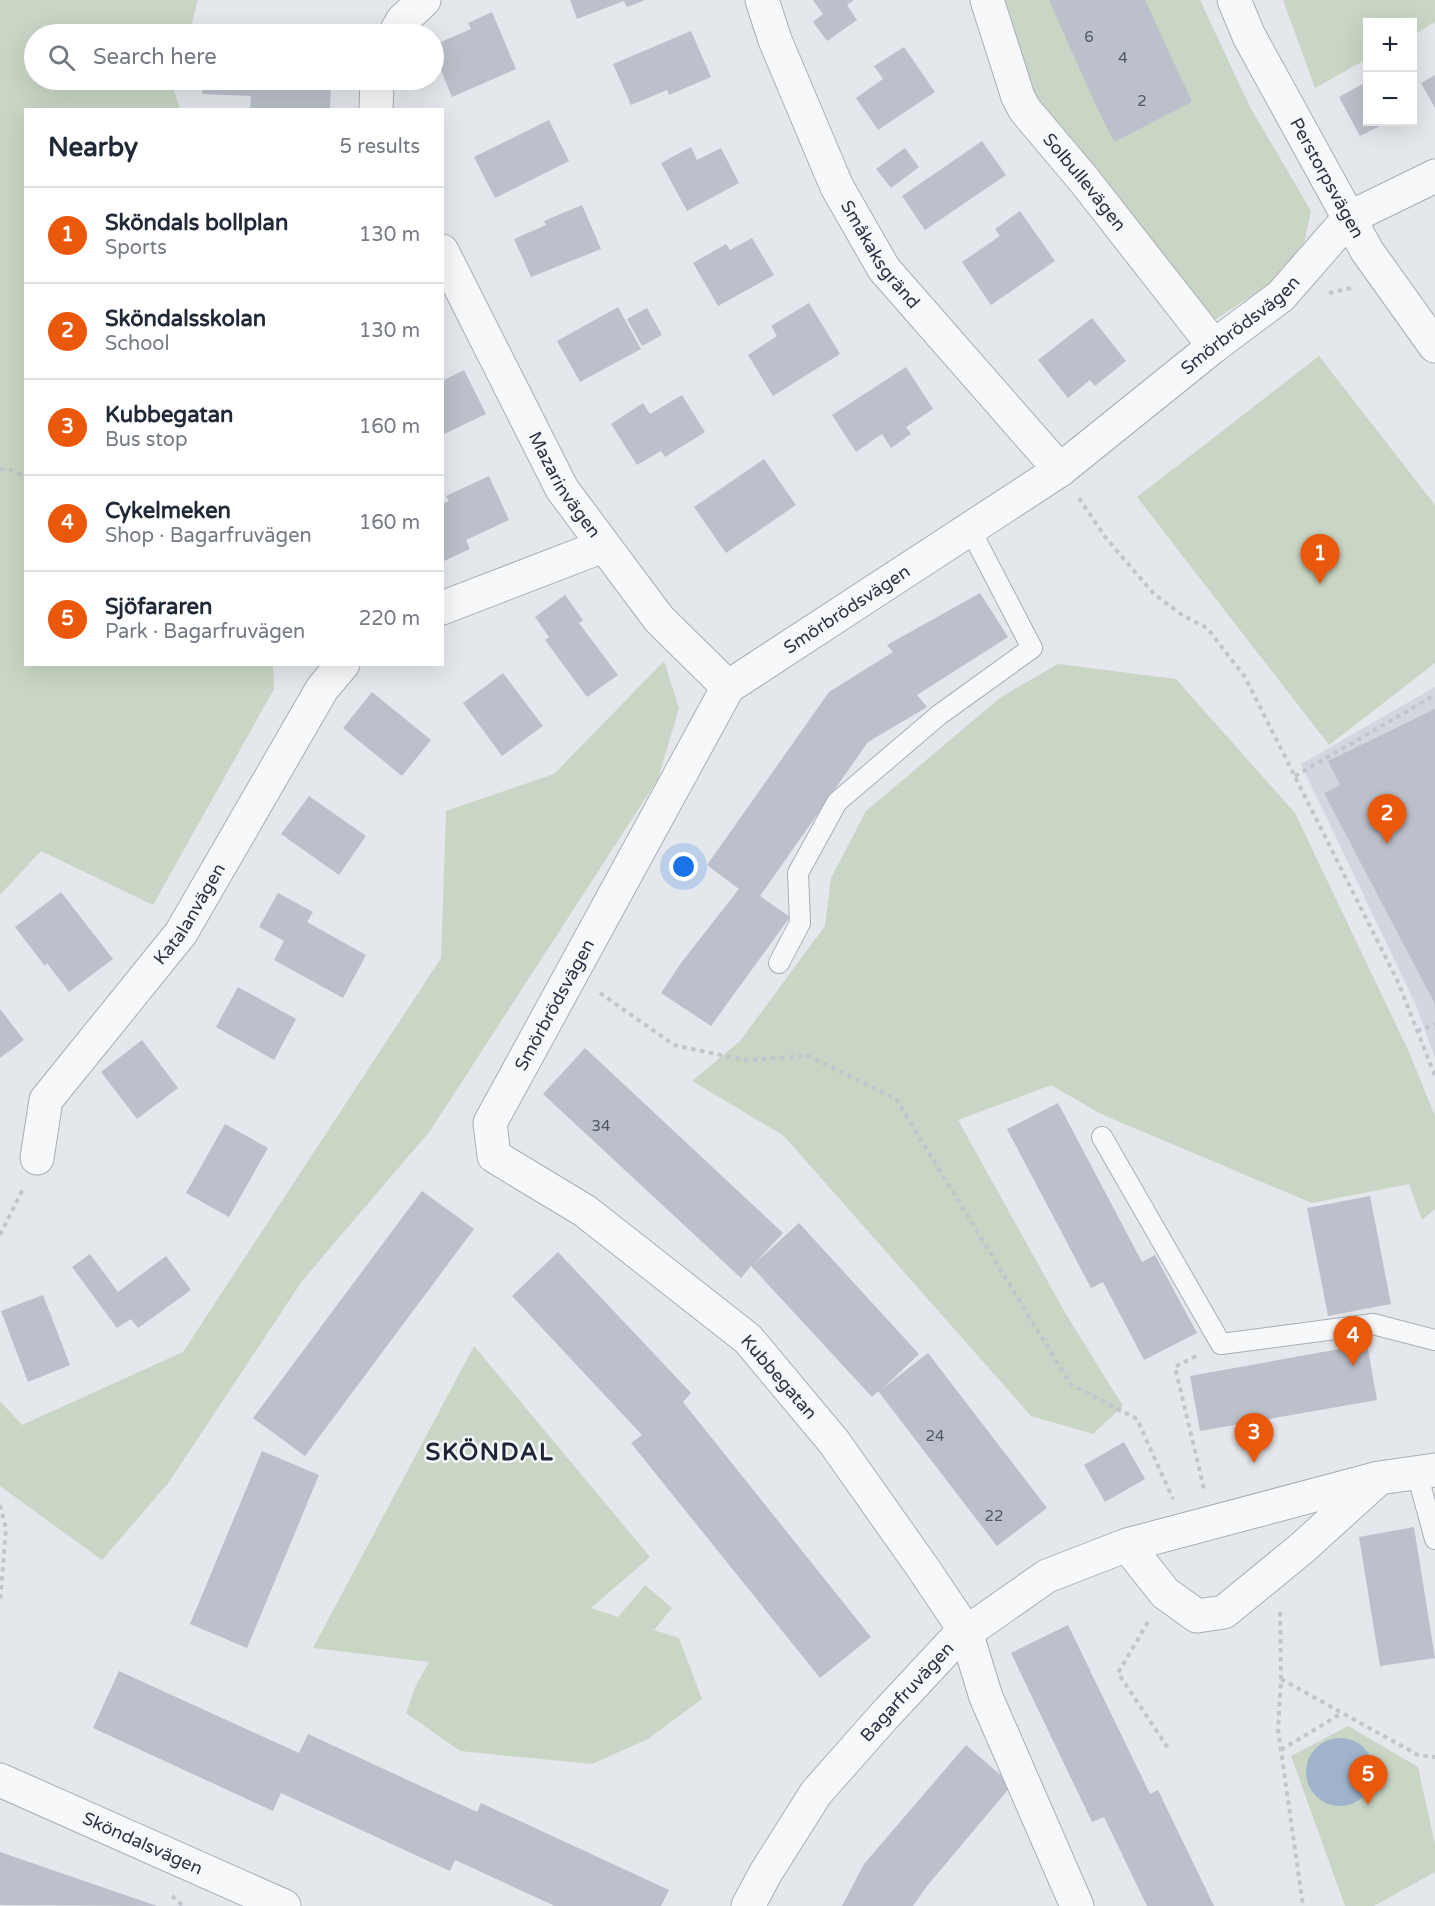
<!DOCTYPE html>
<html lang="en">
<head>
<meta charset="utf-8">
<style>
  :root { --surface:#fff; --page:#f2f2f3; --text:#1f2937; --muted:#747a83; --line:#e0e1e3; --accent:#ea580c }
  body { margin:0; font-family:"Varela Round",sans-serif; background:var(--page); color:var(--text) }
  .controls { position:absolute; right:18px; top:18px; display:grid; overflow:hidden; border-radius:0px; box-shadow:0 6px 24px #0002 }
  .controls button { width:54px; height:54px; display:grid; place-items:center; padding:0; border:0; border-bottom:2px solid var(--line); background:var(--surface); color:var(--text); font:30px sans-serif }
  .you { position:absolute; left:684px; top:867px; width:21px; height:21px; margin:-15px; border:4px solid #fff; border-radius:50%; background:#1a73e8; box-shadow:0 0 0 9px #1a73e833 }
  .badge { display:grid; place-items:center; width:39px; height:39px; border-radius:50%; background:var(--accent); color:#fff; font-size:20px; font-weight:700 }
  .pin { position:absolute; translate:-50% -50px; filter:drop-shadow(0 2px 3px #0008) }
  .pin::after { content:''; position:absolute; top:32px; width:21px; height:18px; background:inherit; clip-path:polygon(0 0,100% 0,50% 100%) }
  .list { margin:0; padding:0; list-style:none }
  h2 { display:flex; justify-content:space-between; align-items:center; height:78px; margin:0; padding:0 24px; font-size:26px }
  h2 small { font-size:20px; font-weight:400; color:var(--muted) }
  .list li { display:grid; grid-template-columns:39px 1fr auto; gap:18px; align-items:center; box-sizing:border-box; height:96px; padding:0 24px; border-top:2px solid var(--line) }
  .list b { display:block; font-size:22px; white-space:nowrap }
  .list p { margin:0; font-size:20px; white-space:nowrap; color:var(--muted) }
  .list em { font-size:20px; font-style:normal; color:var(--muted) }
  .icon { flex:none; width:33px; height:33px; fill:none; stroke:currentColor; stroke-width:2; stroke-linecap:round; stroke-linejoin:round }
  .map { position:relative; flex:none; width:1435px; height:1906px; overflow:hidden }
  .search { position:absolute; background:var(--surface); box-shadow:0 6px 24px #0002; left:24px; top:24px; width:420px; height:66px; display:flex; align-items:center; gap:15px; box-sizing:border-box; padding:0 21px; border-radius:33px; color:var(--muted); font-size:22px }
  .panel { position:absolute; background:var(--surface); box-shadow:0 6px 24px #0002; left:24px; top:108px; width:420px; height:558px; border-radius:0px }
  .map>svg:first-child { display:block }
  .built { fill:#d2d6de }
  .green { fill:#c9d6c5 }
  .water { fill:#9fb4cc }
  .building { fill:#bbc0ca }
  .lines { fill:none; stroke-linecap:round; stroke-linejoin:round }
  .lane-casing { stroke:#a9aeb7; stroke-width:22 }
  .street-casing { stroke:#a9aeb7; stroke-width:35 }
  .path { stroke:#c2c5cb; stroke-width:4; stroke-dasharray:4.5 4.5; stroke-linecap:butt }
  .lane { stroke:#f7f8fa; stroke-width:20 }
  .street { stroke:#f7f8fa; stroke-width:33 }
  .labels { text-anchor:middle; dominant-baseline:central; stroke-width:5; stroke-linejoin:round; paint-order:stroke }
  .number-label { font-size:15px; fill:#4f5766 }
  .street-label { font-size:18px; fill:#2b3445; stroke:#f4f6f9 }
  .district-label { font-size:24px; font-weight:bold; letter-spacing:1.5px; fill:#1d2536; stroke:#f4f6f9 }
</style>
</head>
<body>
<div class="map">
<svg width="1435" height="1906" viewBox="0 0 1435 1906">
  <rect width="100%" height="100%" fill="#e4e7ec"/>
  <path class="built" d="M1435,687V1058L1416,1005L1301,764Z"/>
  <path class="green" d="M0,0H198L189,34H34V80H177L174,91L180,109L26,110V664L273,665L274,689L153,905L41,851L0,895Z
    M989,0H1200L1250,107L1311,211L1302,252L1274,281L1204,327L1058,144Z
    M1283,0H1435V22L1413,35L1412,22H1368L1367,59L1315,88Z
    M1319,356L1435,505V663L1329,745L1137,497Z
    M664,661L679,708L658,779L430,1131L302,1281L169,1482L102,1560L0,1486V1401L22,1425L183,1352L441,958L446,811L554,774Z
    M1058,664L1176,679L1295,813L1409,1052L1435,1116V1209L1422,1220L1409,1184L1312,1203L1101,1114L1051,1085L958,1120L1067,1316L1123,1406L1093,1434L1031,1416L784,1136L692,1081L740,1041L825,926L831,878L866,811L1001,697Z
    M474,1346L650,1557L591,1608L618,1617L645,1585L672,1608L654,1630L679,1638L702,1699L648,1739L592,1764L460,1751L406,1713L416,1685L429,1662L313,1648Z
    M1348,1726L1418,1767L1435,1844V1872L1374,1906H1345L1291,1756Z"/>
  <path class="water" d="M1306 1772a34 34 0 1 1 68 0a34 34 0 1 1-68 0Z"/>
  <path class="building" d="M570,0H645L627,7L624,1L577,19Z
    M813,0H854L847,5L857,20L827,41L813,22L823,14Z
    M1049,0H1145L1192,102L1114,142L1093,99Z
    M492,12L516,69L452,97L434,53V45L471,29L468,23Z
    M691,31L711,77L669,95L667,90L631,105L613,64Z
    M904,47L935,92L878,130L856,98L883,79L874,66Z
    M1435,75V108L1421,83Z
    M203,80H331L330,110H250L251,96L202,94Z
    M1368,81V122H1388L1360,136L1339,97Z
    M549,120L569,161L495,198L474,157Z
    M982,141L1006,175L925,230L902,196Z
    M691,147L697,160L721,148L739,183L687,211L661,163Z
    M905,148L919,167L891,188L876,169Z
    M582,205L601,249L531,277L514,239L546,225L544,221Z
    M1020,211L1055,261L991,305L962,262L1000,236L995,229Z
    M752,238L774,275L718,306L693,263L726,244L730,250Z
    M809,303L840,354L773,396L748,355L777,336L771,326Z
    M618,307L641,349L580,382L557,341Z
    M647,308L662,335L642,346L627,319Z
    M1092,318L1126,361L1095,386L1090,380L1068,398L1038,360Z
    M906,367L933,409L906,427L911,434L891,448L882,434L856,452L832,415Z
    M464,370L486,414L442,435V381Z
    M682,395L705,432L665,457L661,451L637,465L611,424L643,403L650,414Z
    M764,459L796,505L726,553L694,507Z
    M489,476L509,520L466,540L470,549L442,562V504L449,501L446,496Z
    M980,593L1008,637L917,695L927,707L868,742L760,896L790,917L711,1026L661,993L681,963L739,889L707,865L829,692L893,652L887,645Z
    M565,595L583,620L579,623L618,675L587,697L545,640L549,637L535,617Z
    M503,673L543,726L502,756L463,703Z
    M372,692L431,740L402,776L343,728Z
    M1435,709V1004L1324,793L1340,785L1328,761Z
    M309,796L366,836L339,875L281,834Z
    M61,892L113,959L69,992L47,963L45,966L15,927Z
    M278,893L313,912L307,922L366,955L343,998L274,960L284,941L259,927Z
    M238,987L296,1019L274,1060L216,1027Z
    M0,1009L24,1040L0,1058Z
    M142,1040L178,1088L137,1119L101,1072Z
    M585,1048L783,1233L755,1263L799,1223L919,1354L882,1389L928,1353L1047,1508L997,1546L878,1391L872,1397L751,1266L741,1278L543,1094Z
    M1058,1103L1142,1262L1155,1255L1197,1333L1144,1360L1103,1282L1091,1288L1007,1129Z
    M225,1124L268,1148L229,1217L186,1193Z
    M422,1191L474,1229L305,1456L253,1418Z
    M1370,1196L1391,1304L1328,1316L1307,1208Z
    M558,1252L691,1393L683,1402L871,1637L820,1678L631,1443L642,1435L512,1296Z
    M90,1254L118,1292L166,1256L191,1290L138,1328L131,1319L117,1328L72,1267Z
    M43,1295L70,1365L28,1382L1,1311Z
    M1367,1344L1377,1400L1200,1431L1190,1376Z
    M1124,1442L1145,1479L1105,1502L1084,1465Z
    M262,1451L319,1475L247,1648L190,1624Z
    M1414,1527L1435,1658L1380,1666L1359,1537Z
    M1068,1625L1150,1794L1158,1790L1214,1906H1147L1104,1817L1092,1822L1011,1653Z
    M119,1671L299,1753L308,1734L477,1812L481,1803L669,1890L661,1906H555L455,1860L450,1871L281,1793L273,1811L93,1728Z
    M966,1745L1012,1785L927,1886L913,1906H842L864,1864Z
    M0,1852L157,1906L0,1905Z"/>
  <g class="lines">
    <g class="lane-casing">
      <path id="lane" d="M779,963L800,923L798,873L837,802L939,715L1032,648L970,529
        M1102,1137L1221,1344L1373,1324L1435,1340
        M1417,1473L1435,1539"/>
    </g>
    <g class="street-casing">
      <g id="street">
        <path id="s1" d="M762,0L775,40L837,187L884,269L1060,470"/>
        <path id="s2" d="M987,0L1018,97L1025,110L1084,180L1214,346"/>
        <path id="s3" d="M1234,0L1249,36L1367,251L1435,346"/>
        <path d="M395,34L402,21L424,0"/>
        <path d="M376,110L377,80"/>
        <path id="s4" d="M442,251L562,489L659,619L728,687"/>
        <path d="M442,608L603,546"/>
        <path id="s5" d="M37,1158L46,1100L181,933L322,689L343,664"/>
        <path d="M1127,1545L1165,1593L1197,1616L1224,1612L1301,1549L1376,1481"/>
        <path id="s6" d="M0,1780L284,1906"/>
        <path id="s7" d="M748,1906L765,1874L816,1793L885,1715L954,1641L1047,1576L1127,1545L1379,1478L1435,1470"/>
        <path id="s8" d="M1077,1906L986,1697L966,1632L923,1568L834,1442L748,1339L585,1211L494,1156L490,1123L728,687L1060,470L1214,346L1281,296L1349,218L1435,176"/>
      </g>
    </g>
    <path class="path" d="M1329,293L1351,288
      M0,469L11,470L26,477
      M1079,498L1106,538L1154,594L1182,615L1207,628L1245,677L1398,982L1435,1076
      M1295,776L1435,695
      M600,993L674,1045L744,1060L808,1056L896,1099L1071,1385L1137,1419L1173,1499
      M1417,1031L1435,1024
      M0,1235L23,1189
      M1196,1356L1175,1367L1204,1489
      M0,1505L6,1529L0,1603
      M1280,1612L1281,1679L1278,1729L1303,1906
      M1148,1622L1118,1673L1170,1751
      M1281,1679L1418,1755L1435,1757
      M1281,1750L1342,1713
      M172,1896L183,1906"/>
    <use href="#lane" class="lane"/>
    <use href="#street" class="street"/>
  </g>
  <g class="labels">
    <g class="number-label">
      <text x="1089" y="37">6</text>
      <text x="1123" y="58">4</text>
      <text x="1142" y="101">2</text>
      <text x="601" y="1126">34</text>
      <text x="935" y="1436">24</text>
      <text x="994" y="1516">22</text>
    </g>
    <g class="street-label">
      <text stroke="none"><textPath href="#s3" startOffset="201">Perstorpsvägen</textPath></text>
      <text stroke="none"><textPath href="#s2" startOffset="210">Solbullevägen</textPath></text>
      <text stroke="none"><textPath href="#s1" startOffset="282">Småkaksgränd</textPath></text>
      <text stroke="none"><textPath href="#s8" startOffset="2133">Smörbrödsvägen</textPath></text>
      <text stroke="none"><textPath href="#s4" startOffset="264">Mazarinvägen</textPath></text>
      <text stroke="none"><textPath href="#s8" startOffset="1647">Smörbrödsvägen</textPath></text>
      <text stroke="none"><textPath href="#s5" startOffset="294">Katalanvägen</textPath></text>
      <text stroke="none"><textPath href="#s8" startOffset="1143">Smörbrödsvägen</textPath></text>
      <text transform="translate(779 1377) rotate(49)">Kubbegatan</text>
      <text stroke="none"><textPath href="#s7" startOffset="268">Bagarfruvägen</textPath></text>
      <text stroke="none"><textPath href="#s6" startOffset="156">Sköndalsvägen</textPath></text>
    </g>
    <g class="district-label">
      <text x="490" y="1452">SKÖNDAL</text>
    </g>
  </g>
</svg>
<div class="controls">
<button>+</button>
<button>−</button>
</div>
<div class="you"></div>
<div class="pin badge" style="left:1320px;top:584px">1</div>
<div class="pin badge" style="left:1387px;top:844px">2</div>
<div class="pin badge" style="left:1254px;top:1463px">3</div>
<div class="pin badge" style="left:1353px;top:1366px">4</div>
<div class="pin badge" style="left:1368px;top:1805px">5</div>
<div class="search"><svg class="icon" aria-label="search" viewBox="0 0 24 24"><circle cx="10" cy="10" r="6"/><path d="M15 15l6 6"/></svg>Search here</div>
<section class="panel">
<h2>Nearby<small>5 results</small></h2>
<ul class="list">
<li><span class="badge">1</span><div><b>Sköndals bollplan</b><p>Sports</p></div><em>130 m</em></li>
<li><span class="badge">2</span><div><b>Sköndalsskolan</b><p>School</p></div><em>130 m</em></li>
<li><span class="badge">3</span><div><b>Kubbegatan</b><p>Bus stop</p></div><em>160 m</em></li>
<li><span class="badge">4</span><div><b>Cykelmeken</b><p>Shop · Bagarfruvägen</p></div><em>160 m</em></li>
<li><span class="badge">5</span><div><b>Sjöfararen</b><p>Park · Bagarfruvägen</p></div><em>220 m</em></li>
</ul>
</section>
</div>
</body>
</html>
